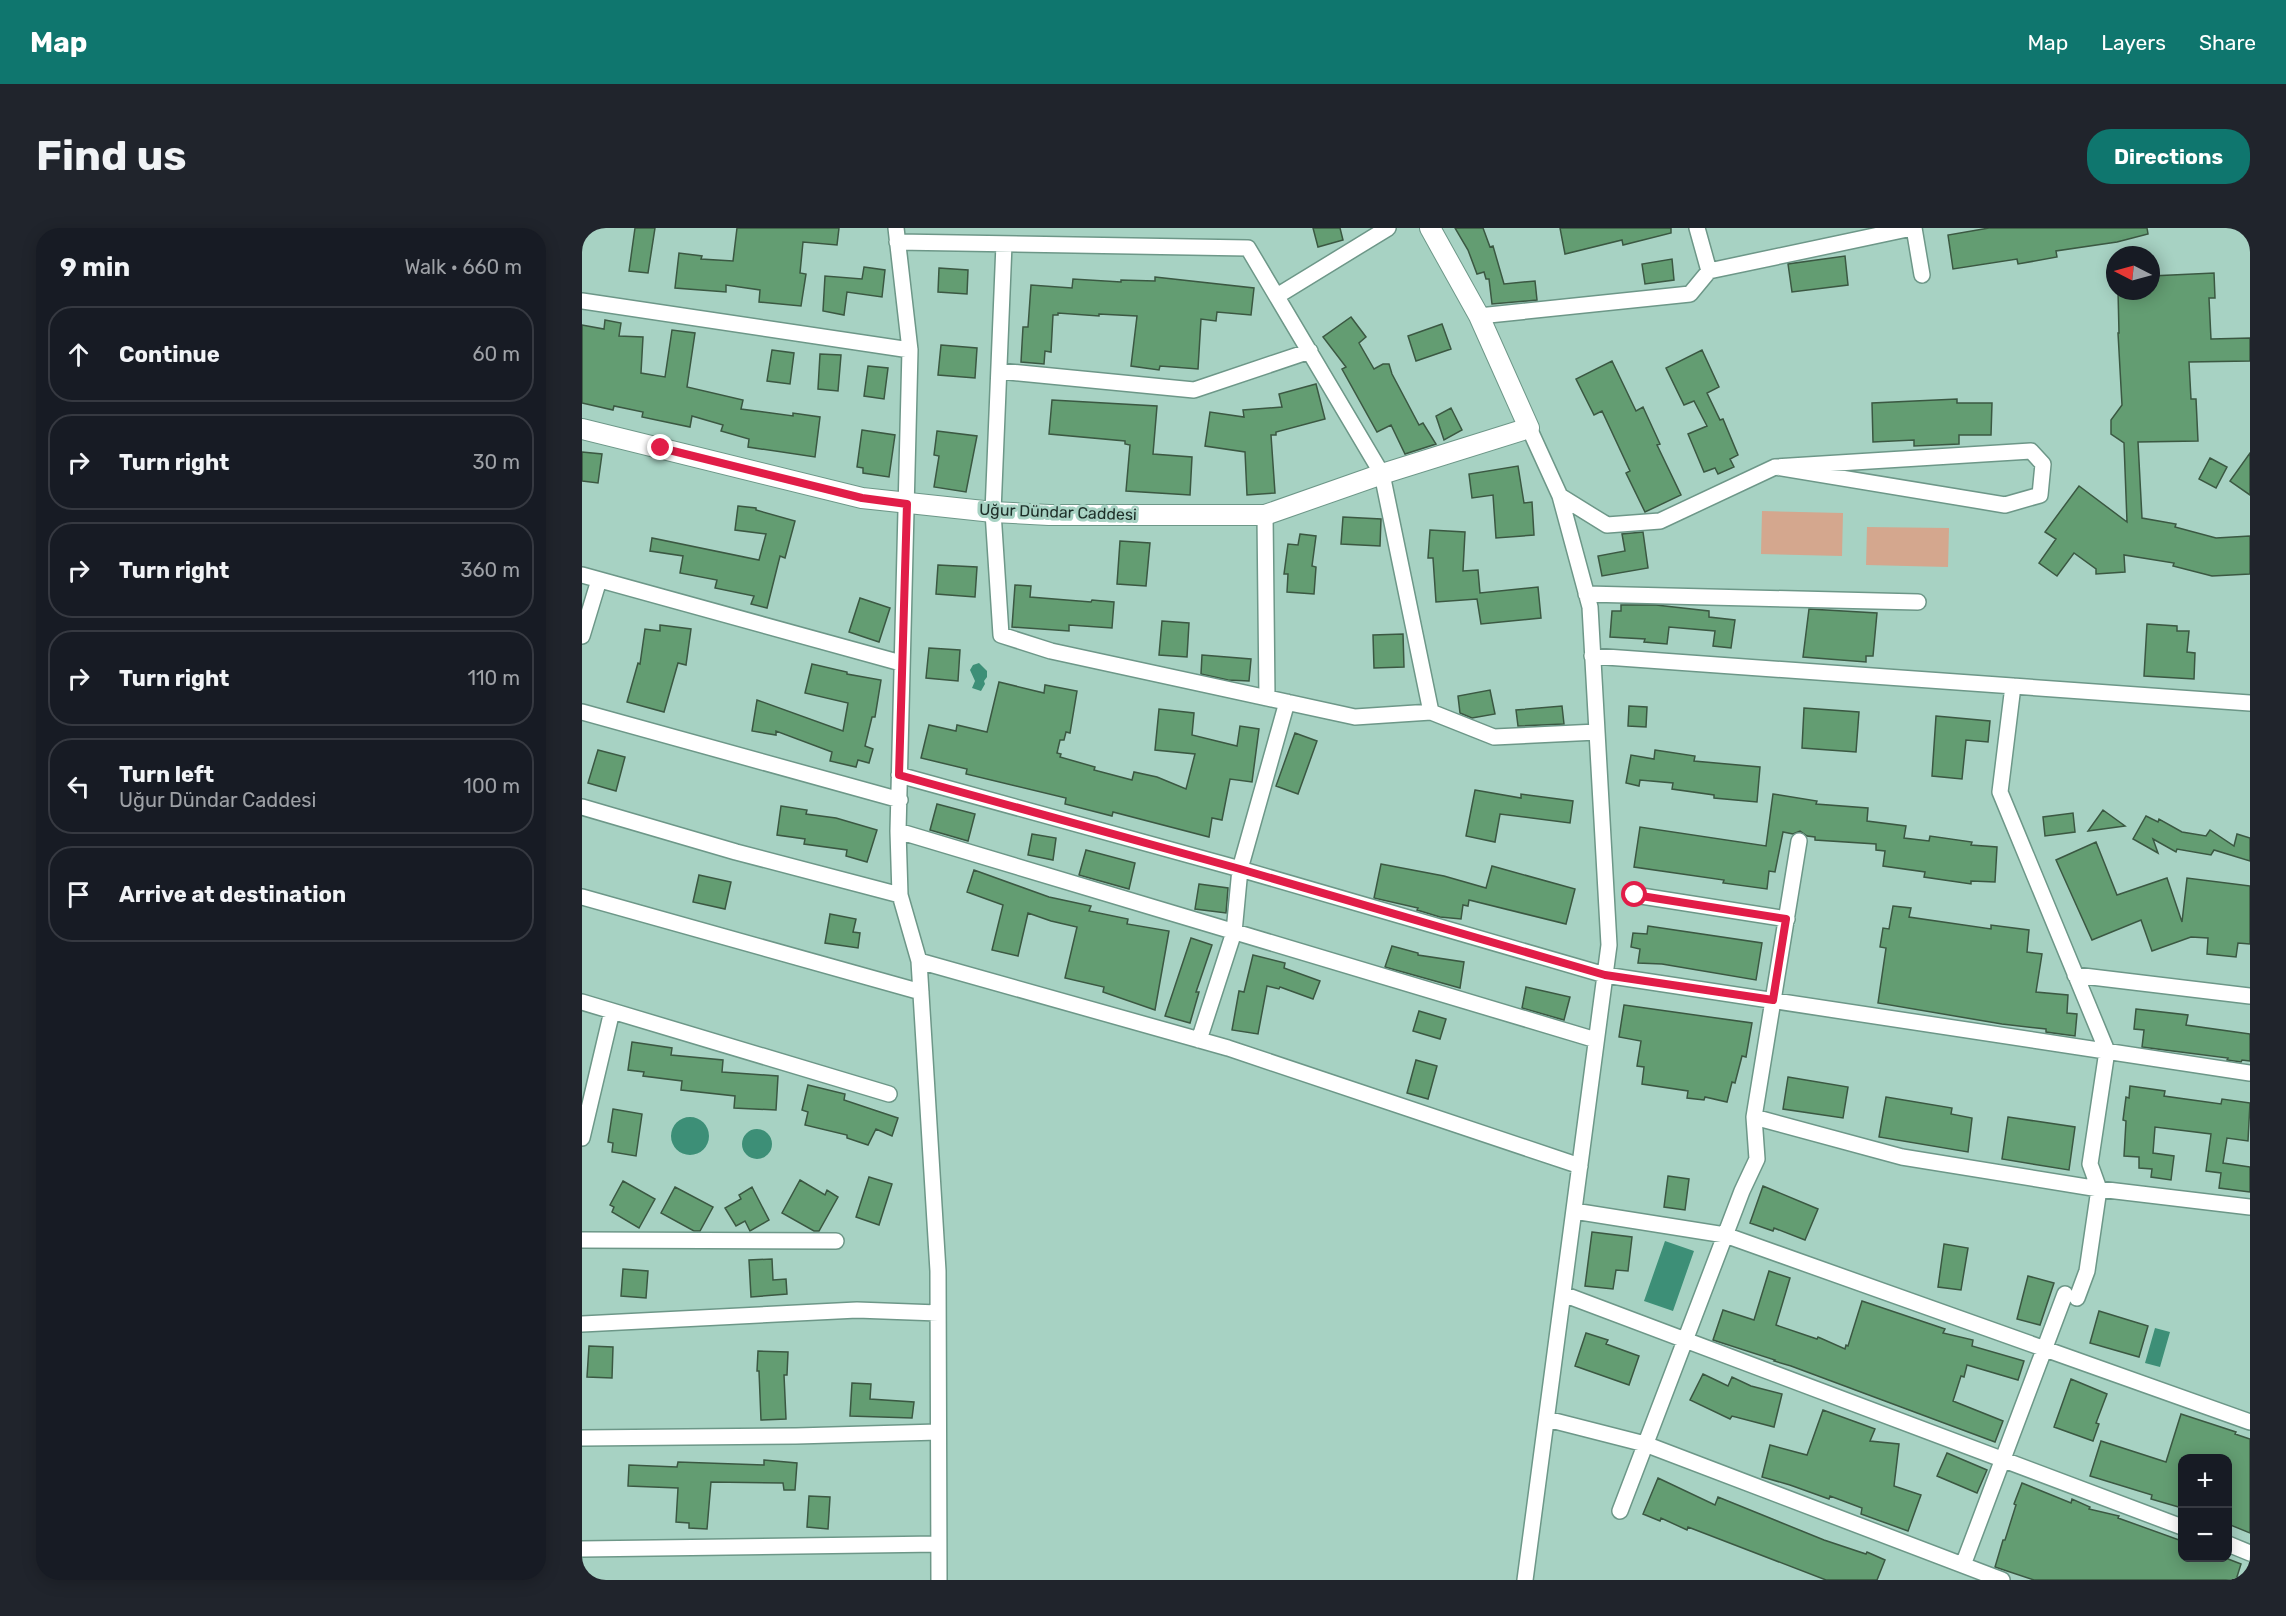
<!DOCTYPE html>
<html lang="en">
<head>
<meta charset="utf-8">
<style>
  :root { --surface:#171b24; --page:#20242c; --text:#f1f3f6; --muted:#9ea1a6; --line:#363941; --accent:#0f766e }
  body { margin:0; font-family:Rubik,sans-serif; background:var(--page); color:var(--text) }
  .controls { position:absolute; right:18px; bottom:18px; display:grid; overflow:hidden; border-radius:12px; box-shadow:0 3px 15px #0003 }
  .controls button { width:54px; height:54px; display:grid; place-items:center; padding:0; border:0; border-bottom:2px solid var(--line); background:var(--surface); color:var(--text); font:30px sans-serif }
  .compass { position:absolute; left:1524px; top:18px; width:54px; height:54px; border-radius:50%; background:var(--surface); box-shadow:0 3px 15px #0003; rotate:276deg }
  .stop { position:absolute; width:18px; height:18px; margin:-14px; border:4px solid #e11d48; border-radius:50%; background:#fff }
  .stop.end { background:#e11d48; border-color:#fff; box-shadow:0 2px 6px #0008 }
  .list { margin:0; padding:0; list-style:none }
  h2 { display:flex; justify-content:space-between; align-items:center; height:78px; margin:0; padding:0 24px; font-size:26px }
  h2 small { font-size:20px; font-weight:400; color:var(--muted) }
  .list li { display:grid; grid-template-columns:39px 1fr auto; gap:18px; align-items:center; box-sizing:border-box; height:96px; margin:0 12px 12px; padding:0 12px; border:2px solid var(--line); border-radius:24px }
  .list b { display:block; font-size:22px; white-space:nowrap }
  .list p { margin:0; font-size:20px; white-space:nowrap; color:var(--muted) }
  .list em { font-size:20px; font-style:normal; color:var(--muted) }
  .icon { flex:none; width:33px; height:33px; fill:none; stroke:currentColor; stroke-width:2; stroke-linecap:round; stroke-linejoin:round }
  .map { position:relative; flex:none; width:1668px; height:1352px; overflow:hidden; border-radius:24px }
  header { display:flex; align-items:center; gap:36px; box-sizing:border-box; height:84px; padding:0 30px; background:var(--accent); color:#fff }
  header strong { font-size:28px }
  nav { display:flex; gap:33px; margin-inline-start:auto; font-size:21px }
  .intro { display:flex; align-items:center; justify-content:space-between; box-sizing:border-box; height:144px; padding:0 36px }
  h1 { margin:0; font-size:42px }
  .button { padding:15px 27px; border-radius:24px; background:var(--accent); color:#fff; font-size:21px; font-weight:700 }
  main { display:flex; gap:36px; padding:0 36px }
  aside { flex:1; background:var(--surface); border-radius:24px; box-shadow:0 3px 15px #0003 }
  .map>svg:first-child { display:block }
  .green { fill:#d4a78e }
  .water { fill:#3d8f77 }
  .building { fill:#639d72; stroke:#3b5842; stroke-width:1.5 }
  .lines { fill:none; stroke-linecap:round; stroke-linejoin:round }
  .minor-casing { stroke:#6d9788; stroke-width:18 }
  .tertiary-casing { stroke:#6d9788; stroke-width:22 }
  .minor { stroke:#fff; stroke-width:15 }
  .tertiary { stroke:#fff; stroke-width:20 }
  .route { stroke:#e11d48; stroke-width:8 }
  .labels { text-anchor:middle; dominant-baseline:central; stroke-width:6; stroke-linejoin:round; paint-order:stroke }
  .street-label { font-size:16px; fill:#1d2e28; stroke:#a7d2c3 }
</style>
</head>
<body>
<header>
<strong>Map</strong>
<nav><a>Map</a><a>Layers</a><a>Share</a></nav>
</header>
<div class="intro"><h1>Find us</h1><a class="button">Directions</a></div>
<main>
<aside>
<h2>9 min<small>Walk · 660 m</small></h2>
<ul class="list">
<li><svg class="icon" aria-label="ahead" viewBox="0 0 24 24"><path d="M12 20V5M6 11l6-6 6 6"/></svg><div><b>Continue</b></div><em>60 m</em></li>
<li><svg class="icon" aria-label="right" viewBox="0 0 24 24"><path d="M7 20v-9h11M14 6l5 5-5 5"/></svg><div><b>Turn right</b></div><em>30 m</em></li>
<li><svg class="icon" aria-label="right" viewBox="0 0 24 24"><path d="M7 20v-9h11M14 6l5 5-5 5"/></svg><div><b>Turn right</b></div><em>360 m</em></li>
<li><svg class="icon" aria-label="right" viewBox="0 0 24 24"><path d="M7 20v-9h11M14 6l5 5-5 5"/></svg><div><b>Turn right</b></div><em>110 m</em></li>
<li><svg class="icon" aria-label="left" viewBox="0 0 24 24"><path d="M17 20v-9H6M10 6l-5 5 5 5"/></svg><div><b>Turn left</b><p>Uğur Dündar Caddesi</p></div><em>100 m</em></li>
<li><svg class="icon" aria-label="arrive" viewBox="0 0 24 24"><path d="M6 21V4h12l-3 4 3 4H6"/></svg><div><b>Arrive at destination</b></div></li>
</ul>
</aside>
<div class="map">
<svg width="1668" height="1352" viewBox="0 0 1668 1352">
  <rect width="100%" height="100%" fill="#a7d2c3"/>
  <path class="green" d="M1180,283L1261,285L1260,328L1179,326Z
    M1285,299L1367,300L1366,339L1284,337Z"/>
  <path class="water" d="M397,435L405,443V449L402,453L403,456L399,463L390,460L393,453L388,442L391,437Z
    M89 908a19 19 0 1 1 38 0a19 19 0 1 1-38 0Z
    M160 916a15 15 0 1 1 30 0a15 15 0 1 1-30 0Z
    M1083,1013L1112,1023L1091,1083L1062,1073Z
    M1573,1100L1588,1104L1578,1139L1563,1135Z"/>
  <path class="building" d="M53,0H73L66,45L47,43Z
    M155,0H257L255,17L221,14L218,45L224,46L219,78L177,74L178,62L144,57V64L93,60L97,25L120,28L119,31L151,33Z
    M731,0H758L761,12L736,19Z
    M873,0H901L908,19L911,18L922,56L953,53L955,72L910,76L907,51H904L902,44L895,46L886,22Z
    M978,0H1089V5L1041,17L1040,12L983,26Z
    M1407,0H1565L1566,6L1535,14L1474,23L1475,29L1436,36L1435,31L1371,41L1366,7Z
    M1263,28L1266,57L1210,64L1206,36Z
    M1090,31L1092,52L1063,56L1060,36Z
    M282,39L303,42L300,69L265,64L262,87L241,83L243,48L280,51Z
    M357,40L386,42L385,66L356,64Z
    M1632,45L1633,70H1627L1629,111L1668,110V133L1607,134L1609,171H1614L1616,213L1556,214L1560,290L1594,296L1593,299L1634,310L1668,308V346L1630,348L1591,338L1592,335L1542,327L1543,344L1514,346V341L1492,325L1475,348L1457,335L1474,311L1463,304L1497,258L1545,294L1542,215L1529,206V192L1540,177L1536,105H1537L1536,63H1569V48Z
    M573,49L672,60L669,87L635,84L634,93L619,91L616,141L578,138L577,142L549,138L555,88L517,86V88L476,85V87H471L469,124L463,123L462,136L439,134L441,99H446L449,57L490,60L491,51L539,54V52L573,53Z
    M769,89L784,109L777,115L792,141L801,136H807L810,146L837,197L841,195L854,216L823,226L809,197L795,204L760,141L764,139L741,109Z
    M23,92L39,95L37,108L61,109L59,145L83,149L90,102L113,105L105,159L161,172L159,181L211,188V185L238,189L233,229L166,219L167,211L139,203L141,197L110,188L108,199L60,189L61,184L32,178L31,182L0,175V97L22,101Z
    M860,96L869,121L834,133L826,108Z
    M359,117L395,120L393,150L356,147Z
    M190,122L212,125L208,156L185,153Z
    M1120,122L1137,159L1125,165L1138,192L1141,191L1156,227L1148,231L1152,239L1136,246L1133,240L1122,244L1106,206L1125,198L1112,173L1102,177L1084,140Z
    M238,126L259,127L256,163L236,161Z
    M1030,133L1054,183L1061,179L1078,216L1075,217L1099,267L1063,284L1044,245L1048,243L1020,183L1012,187L994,151Z
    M286,138L306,140L302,171L282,168Z
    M734,156L743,191L694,204V207H689L693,265L665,267L663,224L623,218L628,184L662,189L661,182L700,179L697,166Z
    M1375,171V175H1410L1409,207H1377V216L1332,218V212L1291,214L1290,175Z
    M470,172L575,178L571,226L610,229L608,267L544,263L548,217L543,216V213L467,206Z
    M869,180L880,202L862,212L854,188Z
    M280,202L313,207L307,249L281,245V240L275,239Z
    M355,203L395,208L384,264L352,259L357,228L352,227Z
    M0,224L20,226L16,255L0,253Z
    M1668,225V267L1648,253Z
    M1628,230L1645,239L1634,260L1617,251Z
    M936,238L942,275L950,274L952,307L914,310L911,267L890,270L887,246Z
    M156,278L174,280V282L213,293L203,330L198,328L185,380L169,376L172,368L133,360L135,352L98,345L101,328L68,323L70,310L177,332L184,306L153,302Z
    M761,289L799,291L798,318L759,316Z
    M848,302L883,304L881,343L896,342L898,365L956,359L959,390L899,396L895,371L854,374L851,330H846Z
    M1061,304L1066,340L1020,348L1016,328L1043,323L1040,306Z
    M718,306L734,308L730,338L734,339L732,366L705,364L706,346H702L706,316L716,317Z
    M538,313L568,315L564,358L535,356Z
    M356,337L395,339L393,369L354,366Z
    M433,357L449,358L448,369L509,374L510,372L532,374L530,400L487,397V403L430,399Z
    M278,370L308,380L297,414L267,404Z
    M1039,377H1074L1127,383V389L1153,392L1149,420L1131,418L1133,403L1087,399L1085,416L1062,414L1063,411L1028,409L1030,383H1039Z
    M1227,381L1295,385L1291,428H1284V434L1221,429Z
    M580,393L607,395L605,429L577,427Z
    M1565,396L1595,398V403H1607L1605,424L1613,425L1612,451L1562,448Z
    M78,397L109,401L104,437L96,435L82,484L45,474L56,435L58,436L63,401L78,403Z
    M821,406L822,439L792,440L791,407Z
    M347,420L378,422L376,453L344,450Z
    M620,427L669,431L667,453L646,452L619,446Z
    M230,436L265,444V446L299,452L293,489H290L283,518L291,521L287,535L276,532L274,539L248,533L250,524L194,503V507L170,503L175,472L261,503L266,475L223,465Z
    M417,454L462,465L463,457L495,463L488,505L484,504L482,512H478L475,525L479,526L478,529L513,539L512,542L550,552L552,544L575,549L604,561L613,526L573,522L577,481L612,485L610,507L655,518L658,498L677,501L670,554L648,551L640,592L630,590L627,609L531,584L530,588L483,576L484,570L384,546L385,541L339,530L347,497L374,503L375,497L405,504Z
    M908,462L913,486L890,490L878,485L876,468Z
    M980,478L982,496L936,498L934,482Z
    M1047,478L1065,479L1064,499L1046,498Z
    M1222,480L1277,484L1274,524L1220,520Z
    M1354,488L1408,493L1406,514L1384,512L1380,551L1350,548Z
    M713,505L735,513L716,566L694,558Z
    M16,522L43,529L34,563L6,555Z
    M1073,522L1113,528L1112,533L1178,539L1175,574L1132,570V567L1090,561L1091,555L1058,552L1057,558L1044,555L1049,527L1072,531Z
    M893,562L939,570V566L991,573L988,595L918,586L913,614L884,608Z
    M1191,566L1235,573L1234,576L1286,580L1285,593L1324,598L1322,610L1347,613L1348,608L1390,614L1389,617L1415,619L1413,654L1389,653V656L1342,649L1343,644L1301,638L1303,623L1294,622V616L1233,612V609L1225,608L1218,603L1211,606L1201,604L1193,644L1187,643L1185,661L1141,655L1142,652L1052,639L1058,599L1184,618Z
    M355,576L393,586L386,613L348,602Z
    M199,578L225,582L224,586L254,590L295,602L285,634L264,628L265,622L222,616L223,611L195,607Z
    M1521,582L1543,598L1506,603Z
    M1491,585L1493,604L1463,608L1461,589Z
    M1564,588L1576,594L1577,591L1600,604L1624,608L1628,602L1652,618L1655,606L1668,610V633L1632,622L1629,627L1595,621L1594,624L1571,611L1576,625L1551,611Z
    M450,606L474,610L471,632L446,627Z
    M1514,614L1535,667L1585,650L1600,694L1605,650L1668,658V716L1656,715L1654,729L1625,726L1626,710L1609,709L1570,723L1559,692L1510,712L1474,632Z
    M504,622L553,635L547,661L497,647Z
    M799,636L862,648L904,660L910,638L993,661L984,696L887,672L886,678L881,677L879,691L858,689L835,682L836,680L792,670Z
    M392,642L467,669L509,678L507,683L546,691L545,696L587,703L573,782L521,764L522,759L483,750L495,699L469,693L446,685L436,728L410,722L421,677L385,664Z
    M117,647L149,654L143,681L111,674Z
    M617,656L646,660L644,685L613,681Z
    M1311,678L1329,680L1327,689L1409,701V697L1447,702L1445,724L1460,726L1454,764L1486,767L1485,785L1495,786L1493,808L1464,804V801L1420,796L1296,775L1304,720L1298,719L1301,700L1307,701Z
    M248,686L274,691L271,704L278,705L276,720L243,715Z
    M1066,698L1180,715L1174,752L1080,736L1056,735L1058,721L1049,719L1051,705L1065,706Z
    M609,710L630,717L614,764H617L608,795L583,788Z
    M810,718L836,725V727L882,734L878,760L803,739Z
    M671,727L703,735L702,740L738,753L731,771L698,759L697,761L685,758L676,806L650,802L657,763L662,764Z
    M944,759L988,769L982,792L940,780Z
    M1042,777L1170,795L1164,829L1160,828L1153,855L1150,854L1145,874L1123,869L1122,872L1105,870L1106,863L1060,856L1062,839L1055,838L1059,813L1037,809Z
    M1554,781L1606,787L1604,797L1668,806V833L1660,832L1659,834L1645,832L1646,830L1560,819L1562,802L1552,801Z
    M837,783L864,791L858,811L831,803Z
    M50,814L90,820L89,827L141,832L140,844L196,848L194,882L152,880L153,868L99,862L100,853L61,848L62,844L46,842Z
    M834,832L855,838L846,871L825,865Z
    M1206,849L1266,859L1261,890L1201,881Z
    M226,857L263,866L262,872L316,890L310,908L294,901L286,917L265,910V907L223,897L226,884L220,882Z
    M1548,858L1583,863L1582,868L1639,876L1640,871L1668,875L1666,913L1645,910L1641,935L1668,939V964L1637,960L1639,945L1624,943L1629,906L1573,899L1571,925L1592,928L1589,952L1569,949L1570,941L1557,940V929L1542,928L1544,893L1541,892L1544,869L1547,870Z
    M1304,869L1370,880L1369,886L1390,890L1386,924L1297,909Z
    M31,881L60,886L54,928L30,924L31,915L26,914Z
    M1426,889L1493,899L1487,942L1420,931Z
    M1086,948L1107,951L1103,982L1082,979Z
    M287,949L310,956L297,997L274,989Z
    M218,952L243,967L245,962L256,969L237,1003H232L200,985Z
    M41,953L73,971L57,1000L30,984L32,979L28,977Z
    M1181,958L1236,981L1223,1012L1192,1000L1191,1003L1168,995Z
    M93,959L131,979L118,1003H112L79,985Z
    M170,959L187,992L168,1003L163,993L154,998L143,980L159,971L157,967Z
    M1010,1004L1050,1009L1046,1043L1034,1042L1031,1061L1003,1058Z
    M1362,1016L1386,1020L1379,1062L1356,1059Z
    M190,1031L191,1052L204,1051L205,1066L169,1069L167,1032Z
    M41,1041L66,1043L64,1070L39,1068Z
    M1187,1043L1208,1050L1194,1097L1235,1111L1236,1109L1263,1121L1264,1117L1266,1118L1280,1073L1363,1101L1361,1105L1391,1112L1390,1118L1442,1133L1436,1152L1385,1137L1382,1149L1379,1148L1371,1173L1421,1193L1413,1214L1209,1138L1192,1133L1193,1132L1131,1112L1141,1082L1172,1092Z
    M1446,1048L1472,1055L1458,1097L1435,1091Z
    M1517,1083L1566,1098L1557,1129L1508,1115Z
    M1004,1105L1026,1112L1024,1116L1057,1128L1047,1157L993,1138Z
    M7,1118L31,1119L30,1150L5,1149Z
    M176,1123L206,1124L205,1147H202L204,1191L179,1192L177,1143H175Z
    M1121,1146L1146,1158L1150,1149L1169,1158L1200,1166L1192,1199L1150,1188L1148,1191L1108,1172Z
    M1489,1151L1525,1166L1514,1195L1517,1196L1511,1213L1472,1199Z
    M270,1155L289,1156L288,1171L332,1174L330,1190L268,1188Z
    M1241,1182L1293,1201L1288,1213L1317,1216L1312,1258L1339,1267L1326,1303L1279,1286L1280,1280L1248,1268L1247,1271L1208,1257L1180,1249L1188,1217L1225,1227Z
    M1599,1186L1654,1204L1653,1206L1668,1211V1305L1646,1296V1230H1600V1280L1569,1271L1570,1267L1508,1248L1519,1213L1584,1234Z
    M1365,1225L1405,1242L1395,1265L1355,1248Z
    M182,1232L215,1235L213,1262H202L201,1255L129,1254L125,1301L107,1300V1295L94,1294L96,1260L46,1258L47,1237L95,1239L96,1234L182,1237Z
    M1076,1250L1133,1277L1136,1269L1242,1312L1284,1326L1285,1324L1303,1332L1295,1352H1244L1106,1299L1105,1302L1079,1290L1078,1293L1061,1286Z
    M1440,1255L1489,1275L1490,1271L1508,1279L1507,1281L1537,1288L1536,1290L1600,1313V1329H1641L1659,1336L1654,1352H1452L1413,1339L1421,1312H1423L1434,1277L1432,1276Z
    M227,1268L248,1269L246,1301L225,1299Z"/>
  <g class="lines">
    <g class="minor-casing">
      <path id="minor" d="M314,0L328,122L316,603L318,667L337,733L356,1043L357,1352
        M1332,0L1340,47
        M315,14L666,20L800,246L849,484
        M422,16L411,284L419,407L469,423L773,489L849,484L912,509L1015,504
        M1127,43L1330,0
        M695,68L806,0
        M0,73L328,122
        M897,88L1108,66L1127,43L1115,0
        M417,143L612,162L728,123
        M978,268L1025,297L1078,293L1193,239L1449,223L1461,236L1458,267L1423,277L1193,239
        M683,287L685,470
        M0,347L319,435
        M1004,366L1336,374
        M0,408L17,352
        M1010,428L1668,475
        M1431,458L1418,564L1525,823L1508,936L1517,961L1505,1043L1495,1070
        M0,484L318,572
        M317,547L658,641L1023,747L1668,845
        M0,579L154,624L318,667
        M316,603L1014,812
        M1053,667L1205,691
        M0,669L339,764
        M337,733L646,820L998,938
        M1493,747L1668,768
        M0,774L307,866
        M617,812L652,704L658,641L705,474
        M1172,889L1217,613
        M0,910L30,783
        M992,983L1143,1007L1668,1194
        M0,1012L254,1013
        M981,1066L1600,1299
        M0,1096L275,1082L356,1085
        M965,1191L1063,1216L1420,1352
        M0,1210L214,1208L356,1204
        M1038,1283L1160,963L1175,931L1172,889L1320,929L1517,961L1668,979
        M1646,1316L1668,1325
        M0,1321L356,1316
        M1381,1337L1483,1066
        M943,1352L1027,717L1008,379L978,268L947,200"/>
    </g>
    <g class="tertiary-casing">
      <path id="tertiary" d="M0,201L280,270L411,284L467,287H683L800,246L947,200L897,88L848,0"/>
    </g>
    <use href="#minor" class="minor"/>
    <use href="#tertiary" class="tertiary"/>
  </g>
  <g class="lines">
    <path class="route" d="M79,220L280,270L325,276L317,547L658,641L1023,747L1191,772L1204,691L1053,667"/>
  </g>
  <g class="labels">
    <g class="street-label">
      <text transform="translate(476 284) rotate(2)">Uğur Dündar Caddesi</text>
    </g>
  </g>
</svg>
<div class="controls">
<button>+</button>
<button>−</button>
</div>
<svg class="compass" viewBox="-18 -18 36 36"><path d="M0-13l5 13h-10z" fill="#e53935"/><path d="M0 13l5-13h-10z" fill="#9ea1a6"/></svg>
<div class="stop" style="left:1053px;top:667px"></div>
<div class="stop end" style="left:79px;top:220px"></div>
</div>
</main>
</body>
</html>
